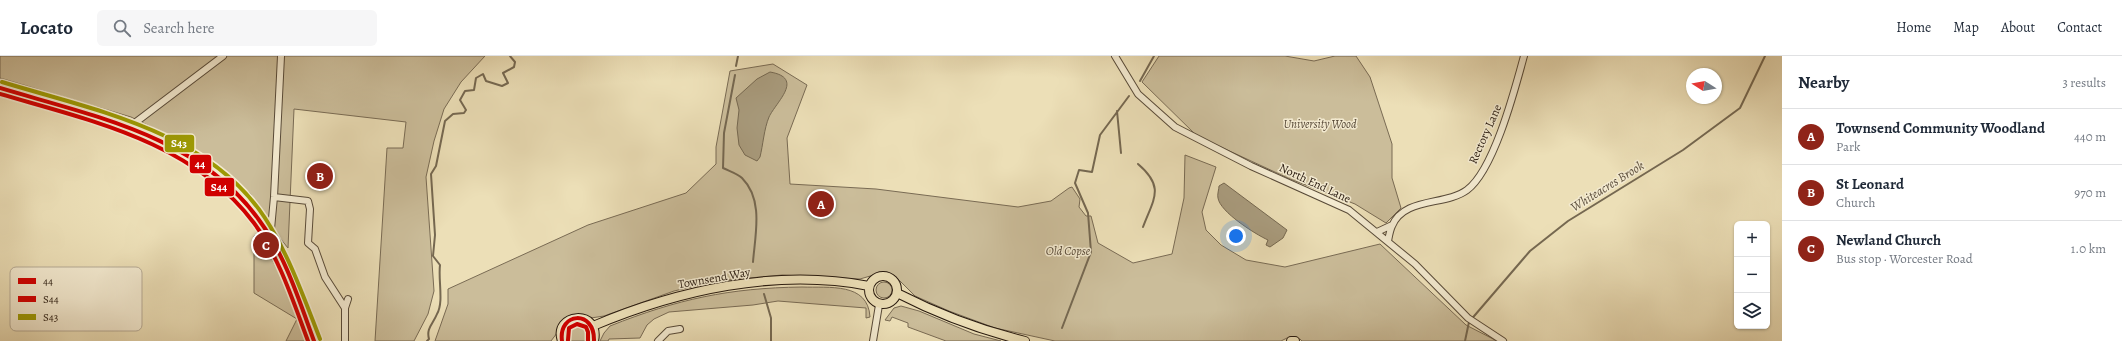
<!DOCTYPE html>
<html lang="en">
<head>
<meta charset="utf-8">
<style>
  :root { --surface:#fff; --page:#f6f6f7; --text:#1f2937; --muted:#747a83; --line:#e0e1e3; --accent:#8f2418 }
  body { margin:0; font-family:Alegreya,serif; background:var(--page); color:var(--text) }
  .controls { position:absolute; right:12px; bottom:12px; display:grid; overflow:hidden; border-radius:6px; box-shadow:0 1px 3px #0004 }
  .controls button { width:36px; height:36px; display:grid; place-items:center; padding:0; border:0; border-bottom:1px solid var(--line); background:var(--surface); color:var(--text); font:20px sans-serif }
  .compass { position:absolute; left:1686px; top:12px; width:36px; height:36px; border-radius:50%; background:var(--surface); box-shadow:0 1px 3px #0004; rotate:281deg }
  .you { position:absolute; left:1236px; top:180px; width:14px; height:14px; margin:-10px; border:3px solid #fff; border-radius:50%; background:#1a73e8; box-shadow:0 0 0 6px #1a73e833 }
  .badge { display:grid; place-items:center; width:26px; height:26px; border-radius:50%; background:var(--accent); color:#fff; font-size:13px; font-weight:700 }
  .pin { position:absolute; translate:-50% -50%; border:2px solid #fff; box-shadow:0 1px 4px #0006 }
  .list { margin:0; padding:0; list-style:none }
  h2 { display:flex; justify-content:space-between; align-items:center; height:52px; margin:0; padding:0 16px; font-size:17px }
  h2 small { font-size:13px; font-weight:400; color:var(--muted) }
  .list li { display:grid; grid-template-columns:26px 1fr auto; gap:12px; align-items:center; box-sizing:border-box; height:56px; padding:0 16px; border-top:1px solid var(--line) }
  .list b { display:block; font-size:15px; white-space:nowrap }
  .list p { margin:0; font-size:13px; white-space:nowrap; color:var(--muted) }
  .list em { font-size:13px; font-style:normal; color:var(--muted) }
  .icon { flex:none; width:22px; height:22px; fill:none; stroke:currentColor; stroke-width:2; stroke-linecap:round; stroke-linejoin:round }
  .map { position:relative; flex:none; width:1782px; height:285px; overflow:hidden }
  header { display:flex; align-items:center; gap:24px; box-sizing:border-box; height:56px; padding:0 20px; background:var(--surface); border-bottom:1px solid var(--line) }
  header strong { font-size:19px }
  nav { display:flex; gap:22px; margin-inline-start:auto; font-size:14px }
  .search { width:280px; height:36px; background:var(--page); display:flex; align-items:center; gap:10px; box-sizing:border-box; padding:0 14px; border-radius:6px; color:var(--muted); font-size:15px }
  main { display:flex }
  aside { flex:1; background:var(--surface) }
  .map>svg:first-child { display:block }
  .green { fill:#cbbd9a; stroke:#796b54 }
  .water { fill:#a99c7e; stroke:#756851 }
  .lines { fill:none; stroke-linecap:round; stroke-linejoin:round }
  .stream { stroke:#756851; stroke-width:2 }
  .minor-casing { stroke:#584a38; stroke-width:8 }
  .major-casing { stroke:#27190e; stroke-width:10 }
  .highway-casing { stroke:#27190e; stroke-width:11 }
  .minor { stroke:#f3ead0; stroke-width:6 }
  .major { stroke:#ecdfb7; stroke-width:8 }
  .highway { stroke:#ecdfb7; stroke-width:9 }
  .bus-1-casing { stroke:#f3ead0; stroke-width:7 }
  .bus-2-casing { stroke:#f3ead0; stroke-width:7 }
  .bus-3-casing { stroke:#f3ead0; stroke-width:7 }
  .bus-1 { stroke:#d00000; stroke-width:4 }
  .bus-2 { stroke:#d00000; stroke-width:4 }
  .bus-3 { stroke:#9d9904; stroke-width:4 }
  .labels { text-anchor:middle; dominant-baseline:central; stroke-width:3; stroke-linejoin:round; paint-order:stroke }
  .park-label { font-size:12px; font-style:italic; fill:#584a38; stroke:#f3ead0 }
  .street-label { font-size:12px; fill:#27190e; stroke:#f3ead0 }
  .water-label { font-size:13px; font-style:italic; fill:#5b4d3b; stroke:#f3ead0 }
  .key { fill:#f3ead0; stroke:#b6ab96; stroke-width:1 }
  .key-label { font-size:11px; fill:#27190e }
  .line-badge { stroke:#f3ead0; stroke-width:1.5 }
  .badge-label { font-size:11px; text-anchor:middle; font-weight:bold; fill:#fff }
</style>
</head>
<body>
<header>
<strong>Locato</strong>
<div class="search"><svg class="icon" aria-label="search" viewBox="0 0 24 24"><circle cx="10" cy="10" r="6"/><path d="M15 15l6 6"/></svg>Search here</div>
<nav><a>Home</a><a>Map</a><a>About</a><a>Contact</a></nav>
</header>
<main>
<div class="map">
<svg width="1782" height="285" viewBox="0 0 1782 285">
  <rect width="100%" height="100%" fill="#ecdfb7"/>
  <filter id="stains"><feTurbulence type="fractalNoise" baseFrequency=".005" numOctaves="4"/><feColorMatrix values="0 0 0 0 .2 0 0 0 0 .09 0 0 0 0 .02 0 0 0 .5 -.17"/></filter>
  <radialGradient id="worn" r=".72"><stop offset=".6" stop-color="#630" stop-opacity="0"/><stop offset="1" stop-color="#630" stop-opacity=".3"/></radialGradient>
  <path class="green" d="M0,0H485L461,26L444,53L434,85L426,121L434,235L428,258L414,285H375L387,92H403L406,66L294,53L288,192L271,171L250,137L191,90L131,61L0,22Z
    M1159,0H1285L1314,5L1335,0H1356L1370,21L1392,88V122L1401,152L1386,167L1355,148L1290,123L1197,80L1142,26Z
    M773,8L807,29L787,82L790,128L876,133L1018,151L1051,145L1069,132L1072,131L1080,143L1079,151L1086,160H1091L1098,187L1133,207L1172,198L1184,142L1185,99L1216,111L1202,156L1206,174L1221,189L1246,204L1285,211L1380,188L1466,269L1497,285H1302L1300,283L1287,282L1281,285H1055L995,272L949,255L915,240L895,220L884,216L860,223L782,219L717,225L674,235L604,260L591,262L583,260L557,277L551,285H435L448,248V233L588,169L686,137L716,108V91L730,15Z
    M259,179L302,260L310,285H286L297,263L254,237V180Z
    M876 234a8 8 0 1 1 16 0a8 8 0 1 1-16 0Z
    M802,231C829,232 868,226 870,261L866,262V252L778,245L753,249L669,256L654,263L647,269L640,282L609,283L608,285H600L604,277L610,270C678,243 729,232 802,231Z
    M901,250L919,255L974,278L1001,285H946L908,271V267L892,261L890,265L885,264L894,252Z
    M574,267H579L586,272L588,281L585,285H568L567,273Z"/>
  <path class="water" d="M770,16C805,22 776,46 769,61C764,73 763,89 760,101L757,105L745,99L739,89L737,72L739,54L736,42L757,23Z
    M1224,127L1287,174L1283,182L1270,191L1266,189L1268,184C1255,178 1220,156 1218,142C1217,139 1219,133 1219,130Z"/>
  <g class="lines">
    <path class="stream" d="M736,10L738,0
      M735,19L724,77L723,112C729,115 738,118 742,122C764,144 755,179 753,206
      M1140,25L1154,0
      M1117,55L1121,97
      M1138,108C1165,131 1154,142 1143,171
      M764,238L771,262V285
      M1062,272L1091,196L1088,157L1075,127L1079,114L1092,116L1100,79L1129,40
      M427,285L429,283C426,272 433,268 437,258C444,246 438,224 440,209L433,200L435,179L431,118L436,110L445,65L453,58L464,57L466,54L460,44L465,35L474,34L476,22L483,18L486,25L502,30L508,27L503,17L514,11L515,6L510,0
      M1465,285L1469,266L1530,195L1568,165L1683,94L1740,52L1765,0"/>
    <g class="minor-casing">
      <path id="minor" d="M1115,0L1138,38L1175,71L1251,110L1349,154L1415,208L1468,262L1503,285
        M131,72L136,66L223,0
        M274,141L308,145L310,153L308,187L315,193L325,221L345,252V285
        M1377,176L1392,169
        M268,180L271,173L274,141L281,0
        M1388,185C1389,180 1390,174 1392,170C1404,141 1445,150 1467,134C1494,114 1515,33 1524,0
        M345,252L348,243
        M658,285L668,275L680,273
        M873,285L879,249"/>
    </g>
    <g class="major-casing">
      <path id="major" d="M869 234a14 14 0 1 1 28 0a14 14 0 1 1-28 0Z
        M897,237C938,258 980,274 1025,285
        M593,270C678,234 776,212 869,230
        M562,285C552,257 601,252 594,285
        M1291,285H1295"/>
    </g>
    <g class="highway-casing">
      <path id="highway" d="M0,32C93,61 200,78 259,164C283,201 299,244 314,285"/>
    </g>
    <use href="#minor" class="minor"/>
    <use href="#major" class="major"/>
    <use href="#highway" class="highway"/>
    <g class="bus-1-casing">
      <path id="bus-1" d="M0,32C93,60 199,80 259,164C285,199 299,244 314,285
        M562,285C558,256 595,253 594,285"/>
    </g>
    <g class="bus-2-casing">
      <path id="bus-2" d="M0,38C92,65 193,86 254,167C279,201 293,245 308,285
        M568,284L569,272L577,268L586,271L588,276V285"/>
    </g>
    <g class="bus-3-casing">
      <path id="bus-3" d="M2,26C94,54 208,75 265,162C289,199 304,242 320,283"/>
    </g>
    <use href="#bus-1" class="bus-1"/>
    <use href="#bus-2" class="bus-2"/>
    <use href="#bus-3" class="bus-3"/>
  </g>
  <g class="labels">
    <g class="park-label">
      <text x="1320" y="68">University Wood</text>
      <text x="1068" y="195">Old Copse</text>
    </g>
    <g class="street-label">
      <text transform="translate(1485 78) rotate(-66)">Rectory Lane</text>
      <text transform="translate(1315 127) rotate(25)">North End Lane</text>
      <text transform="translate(714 222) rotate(-10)">Townsend Way</text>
    </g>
    <g class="water-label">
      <text transform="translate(1607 130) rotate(-32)">Whiteacres Brook</text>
    </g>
  </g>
  <rect x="10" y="211" width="132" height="64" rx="6" class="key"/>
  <rect x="18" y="222" width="18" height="6" fill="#d00000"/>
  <rect x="18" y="240" width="18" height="6" fill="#d00000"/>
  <rect x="18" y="258" width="18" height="6" fill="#9d9904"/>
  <g class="key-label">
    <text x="43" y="229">44</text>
    <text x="43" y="247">S44</text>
    <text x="43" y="265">S43</text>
  </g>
  <g class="line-badge">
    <rect x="164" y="78" width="31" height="19" rx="4" fill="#9d9904"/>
    <rect x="189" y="98" width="23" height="20" rx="4" fill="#d00000"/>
    <rect x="204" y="121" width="31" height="20" rx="4" fill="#d00000"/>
  </g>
  <g class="badge-label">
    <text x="179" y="91">S43</text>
    <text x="200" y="112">44</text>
    <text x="219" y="135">S44</text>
  </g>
  <rect width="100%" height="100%" filter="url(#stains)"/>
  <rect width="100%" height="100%" fill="url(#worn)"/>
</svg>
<div class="controls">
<button>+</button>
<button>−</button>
<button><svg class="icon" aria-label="layers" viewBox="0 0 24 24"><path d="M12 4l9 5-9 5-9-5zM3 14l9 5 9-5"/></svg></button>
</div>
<svg class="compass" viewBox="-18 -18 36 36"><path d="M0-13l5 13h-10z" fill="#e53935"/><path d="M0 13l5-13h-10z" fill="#747a83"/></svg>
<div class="you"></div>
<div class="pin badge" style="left:821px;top:148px">A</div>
<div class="pin badge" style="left:320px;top:120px">B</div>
<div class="pin badge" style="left:266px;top:189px">C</div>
</div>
<aside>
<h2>Nearby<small>3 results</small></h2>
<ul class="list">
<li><span class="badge">A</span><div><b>Townsend Community Woodland</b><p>Park</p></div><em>440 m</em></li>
<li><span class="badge">B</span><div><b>St Leonard</b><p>Church</p></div><em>970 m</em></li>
<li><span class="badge">C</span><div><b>Newland Church</b><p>Bus stop · Worcester Road</p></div><em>1.0 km</em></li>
</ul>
</aside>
</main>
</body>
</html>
